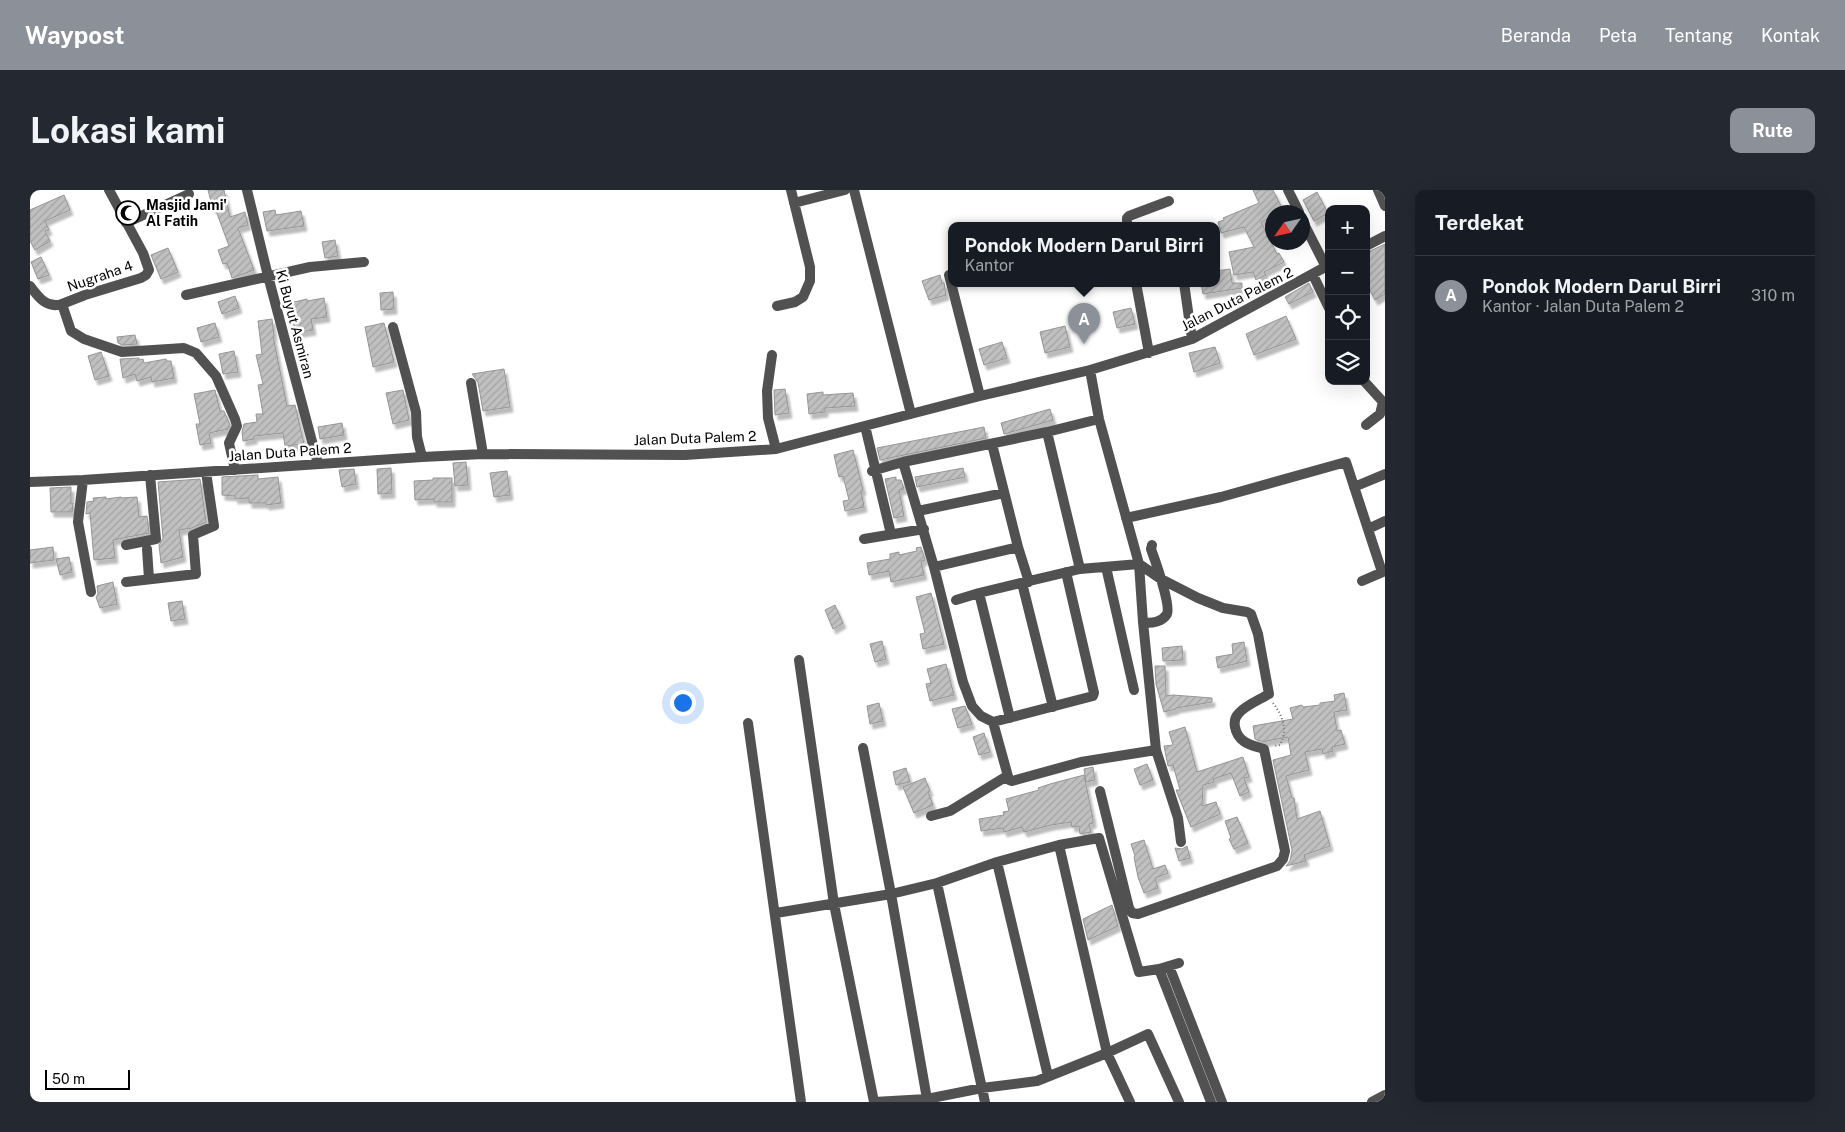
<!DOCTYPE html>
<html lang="id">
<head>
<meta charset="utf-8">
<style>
  :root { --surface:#171b24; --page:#242831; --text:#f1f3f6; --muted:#9ea1a6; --line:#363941; --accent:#8c9099 }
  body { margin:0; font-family:"Public Sans",sans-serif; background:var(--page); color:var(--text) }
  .controls { position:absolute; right:15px; top:15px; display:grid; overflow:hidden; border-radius:10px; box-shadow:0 5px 20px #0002 }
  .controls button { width:45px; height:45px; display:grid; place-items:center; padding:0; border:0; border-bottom:1px solid var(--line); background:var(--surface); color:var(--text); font:25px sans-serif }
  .compass { position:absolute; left:1235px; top:15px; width:45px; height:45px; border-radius:50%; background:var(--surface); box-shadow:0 5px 20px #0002; rotate:236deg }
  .scale { position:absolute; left:15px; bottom:12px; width:85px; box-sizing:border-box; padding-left:5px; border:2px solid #000; border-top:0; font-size:14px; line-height:18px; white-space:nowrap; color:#000; -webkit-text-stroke:4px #fff; paint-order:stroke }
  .you { position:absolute; left:652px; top:512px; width:18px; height:18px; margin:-12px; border:4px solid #fff; border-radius:50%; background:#1a73e8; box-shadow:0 0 0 8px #1a73e833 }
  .badge { display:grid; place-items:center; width:32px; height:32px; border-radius:50%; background:var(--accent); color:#fff; font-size:16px; font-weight:700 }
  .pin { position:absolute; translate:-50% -41px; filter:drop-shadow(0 1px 2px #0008) }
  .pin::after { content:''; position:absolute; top:26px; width:18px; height:15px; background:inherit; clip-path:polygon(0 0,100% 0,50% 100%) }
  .popup { position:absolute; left:918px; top:32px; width:272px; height:65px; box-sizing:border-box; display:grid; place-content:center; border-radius:10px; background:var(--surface); filter:drop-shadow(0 1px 4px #0005); font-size:16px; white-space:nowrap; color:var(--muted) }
  .popup b { font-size:19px; color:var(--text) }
  .popup::after { content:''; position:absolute; left:50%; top:100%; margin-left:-10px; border:10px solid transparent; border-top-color:var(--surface) }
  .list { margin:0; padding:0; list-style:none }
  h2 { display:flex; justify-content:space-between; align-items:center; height:65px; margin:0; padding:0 20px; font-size:21px }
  h2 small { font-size:16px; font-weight:400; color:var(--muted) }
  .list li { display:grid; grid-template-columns:32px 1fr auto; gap:15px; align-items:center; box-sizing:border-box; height:80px; padding:0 20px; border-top:1px solid var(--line) }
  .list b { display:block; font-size:19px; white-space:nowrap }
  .list p { margin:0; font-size:16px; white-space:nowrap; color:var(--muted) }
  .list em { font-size:16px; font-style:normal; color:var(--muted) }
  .icon { flex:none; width:28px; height:28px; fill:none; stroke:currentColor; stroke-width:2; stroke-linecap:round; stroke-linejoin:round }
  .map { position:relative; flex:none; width:1355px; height:912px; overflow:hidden; border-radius:10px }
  header { display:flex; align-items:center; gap:30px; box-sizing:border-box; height:70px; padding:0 25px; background:var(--accent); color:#fff }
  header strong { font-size:24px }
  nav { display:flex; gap:28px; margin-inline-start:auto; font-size:18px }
  .intro { display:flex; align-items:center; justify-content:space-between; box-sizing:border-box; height:120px; padding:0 30px }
  h1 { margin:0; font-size:35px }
  .button { padding:12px 22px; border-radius:10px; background:var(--accent); color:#fff; font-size:18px; font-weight:700 }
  main { display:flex; gap:30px; padding:0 30px }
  aside { flex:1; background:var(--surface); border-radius:10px; box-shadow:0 5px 20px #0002 }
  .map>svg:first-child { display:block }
  .building { fill:url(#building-hatch); stroke:#959595; filter:url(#shadow) }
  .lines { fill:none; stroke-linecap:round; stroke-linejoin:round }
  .path { stroke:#737373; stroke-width:2; stroke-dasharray:1 2.5; stroke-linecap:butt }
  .minor { stroke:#515151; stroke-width:10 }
  .labels { text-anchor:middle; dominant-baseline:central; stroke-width:5; stroke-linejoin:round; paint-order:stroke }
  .poi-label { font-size:14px; font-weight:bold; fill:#000; stroke:#fff; text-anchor:start }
  .street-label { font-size:14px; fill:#000; stroke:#fff }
</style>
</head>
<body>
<header>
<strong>Waypost</strong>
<nav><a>Beranda</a><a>Peta</a><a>Tentang</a><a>Kontak</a></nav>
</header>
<div class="intro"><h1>Lokasi kami</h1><a class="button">Rute</a></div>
<main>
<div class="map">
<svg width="1355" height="912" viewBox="0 0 1355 912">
  <defs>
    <pattern id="building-hatch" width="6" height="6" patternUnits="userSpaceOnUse" patternTransform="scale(1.25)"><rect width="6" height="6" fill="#c0c0c0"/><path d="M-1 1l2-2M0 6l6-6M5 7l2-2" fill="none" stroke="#a3a3a3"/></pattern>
    <filter id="shadow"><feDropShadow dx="3" dy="5" stdDeviation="1" flood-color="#0004"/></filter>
  </defs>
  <rect width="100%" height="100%" fill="#fff"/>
  <path class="building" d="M178,0H194L200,27L215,22L218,35L208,38L224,80L202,88L197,73L193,74L188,60L199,56L185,18L183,19Z
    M1223,0H1243L1254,22H1242V27L1231,32L1247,64L1249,63L1254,72L1234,82L1236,85L1226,90L1223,82L1204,85L1199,62L1224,57L1214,37L1191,43L1188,32L1194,30L1193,28L1229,13Z
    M1287,2L1298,23L1284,31L1273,10Z
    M34,5L40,20L15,31L19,40L15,41L20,51L5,60L0,51V20Z
    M245,20L246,25L271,21L274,36L237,41L233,22Z
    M305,50L308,66L295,68L292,52Z
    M1355,54V104L1345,110L1336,93V63Z
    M138,58L148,82L131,89L121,65Z
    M11,67L19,85L8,89L1,72Z
    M1200,79L1202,93H1212V98L1173,104L1171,93H1186V81Z
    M910,85L912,93H914L916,105L899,110L892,91Z
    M1279,93L1283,102L1259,114L1255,107Z
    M363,102L364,119L351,120L350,103Z
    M205,106L209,118L192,124L188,112Z
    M294,108L297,127L281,129L283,140L265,143L263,129H264L260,113L277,109V111Z
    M1101,118L1105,134L1087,138L1083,122Z
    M1256,126L1266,149L1224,165L1216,144Z
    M242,129L244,146H243L257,216L265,215L274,254L255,256L253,243L224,246V249L213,251L212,242L214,234L227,232L226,224H233L228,195L233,194L226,165L232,164L228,131Z
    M185,133L189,147L171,152L167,138Z
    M354,133L364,172L343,177L335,137Z
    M1035,136L1040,157L1015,163L1010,142Z
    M105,145L107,154L93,155L88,153L87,147Z
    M972,152L977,168L954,175L949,159Z
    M1185,157L1190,173L1164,182L1159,163Z
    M204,161L208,182L193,184L189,164Z
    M71,162L79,186L65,190L58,166Z
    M109,168V170L113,169L114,173L136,169L137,171H141L144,188L122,192L121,187L107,191L105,184L93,188L90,169Z
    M474,179L480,217L453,221L448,192L442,184Z
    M755,199L759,223L745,225L744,200Z
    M185,200L190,221H194L200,235L198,239L179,243L181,253L170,255L166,234H170L164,204Z
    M373,200L379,230L363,234L356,203Z
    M793,202V205L823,203L825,216L795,218V222L779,224L777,204Z
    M1020,219L1023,230L974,244L971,233Z
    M312,233L314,245L290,249L288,237Z
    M954,237L956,248L850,270L847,258Z
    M823,260L833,300L831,301L834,317L815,321L813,311L819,310L813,286L809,287L804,265Z
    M436,272L438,295L425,296L423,273Z
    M361,278L362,303L348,304L347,279Z
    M933,278L935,287L887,297L885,287Z
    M324,279L326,294L312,297L309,280Z
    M477,281L480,305L464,307L460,283Z
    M228,285V289L248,287L251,313L236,315V313H219V308L205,309V306L192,305V287Z
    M866,287V290H871L874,299L869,300L874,326L864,328L855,289Z
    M403,288H422V312H404V309L385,310L384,291L403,290Z
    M170,289L176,332L162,338L149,340L153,367L131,373L129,355L133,348L128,292Z
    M41,297V314L43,313L42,322H21L20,298Z
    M76,307V309L91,307V308L107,307L109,327L117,326L119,343L83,350L85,368L64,370L60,323L56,324L57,312L64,311L63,308Z
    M23,357L24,370L0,373V360Z
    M891,357L895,370L891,371L894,385L861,392L859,381L839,385L837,373L860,369V364L869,362V365L887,361L886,358Z
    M39,367L42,382L30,385L26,369Z
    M83,392L87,414L70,418L66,407L68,404L67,396Z
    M901,403L914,454L893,459L890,444L895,443L886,407Z
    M152,411L155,429L141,431L138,413Z
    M805,415L813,433L803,439L795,420Z
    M852,451L856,469L845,472L840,454Z
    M1214,452L1217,471L1188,478L1186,467L1203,464L1202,454Z
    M1152,456L1153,470L1133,471L1132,458Z
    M916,474L924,505L900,511L896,494L901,493L897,479Z
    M1125,476H1135L1136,506L1143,505L1182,508V512L1146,518V519L1134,522L1126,494Z
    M1314,503L1317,520L1304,522L1307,541L1311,540L1315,554L1302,557L1303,561L1293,564L1292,559L1275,562L1279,580L1256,586L1262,608H1264L1267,629L1290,621L1300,656L1274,665L1276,671L1256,676L1260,671L1262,660L1243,570L1261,565L1258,547L1236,551V552L1227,550L1225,549L1223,536L1263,529L1260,518L1272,515L1273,517L1290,515V513L1305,511L1304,505Z
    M849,513L853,531L840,534L837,516Z
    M935,516L942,534L928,538L922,519Z
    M1155,537L1167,582L1213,567L1219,587L1214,588L1219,602L1210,606L1201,583L1183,589L1184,592L1173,595L1172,616L1186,612L1190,624L1161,637L1146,600H1150L1143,575L1138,576L1134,556L1143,555L1139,542Z
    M954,543L960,562L949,565L943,547Z
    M1117,574L1123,590L1110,595L1104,579Z
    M1063,577L1065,590L1056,592L1054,579Z
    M876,578L880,592L866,595L863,582Z
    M1054,585L1063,629V633L1059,634L1061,642L1050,644L1049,636L1042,637L1041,632L1021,635L994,642L992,637L974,642L973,638L951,641L949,629L974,625L973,622L979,621L976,609L1009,600L1008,598L1020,594Z
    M895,588L900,601L898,602L903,615L884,623L873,597Z
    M1207,627L1218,653L1204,659L1199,649L1201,648L1195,631Z
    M1114,650L1123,679L1135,675L1138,683L1125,688L1128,698L1114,703L1108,687L1104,667L1105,666L1101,654Z
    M1157,656L1160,668L1149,671L1145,658L1152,659Z
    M1082,715L1088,736L1058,750L1053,729Z"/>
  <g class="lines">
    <path class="path" d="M1243,513C1253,526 1258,540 1250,555L1244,556"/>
    <path class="minor" d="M79,0L113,63L119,80L116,85L111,88L55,105L32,114L41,141L54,149L92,162L154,158L166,163L186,186L205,229L207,236L199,253L205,280
      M217,0L238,86L288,274
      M824,0L881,224
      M1258,0L1269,22
      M1348,0L1355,16
      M764,13L815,0
      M1272,30L1296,77
      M96,33L159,4
      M1097,35V28L1099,26L1139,11
      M1336,56L1355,46
      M919,85L950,206
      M1283,85L1299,118
      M1106,93L1119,163
      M1154,93L1162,149
      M0,96C8,107 17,119 32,114
      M156,105L280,77L334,72
      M747,116L765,112L773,107L780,91V77L761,0
      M363,137L386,222L387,247L392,267
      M742,165L737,201L738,228L746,259
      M1060,180L1069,229L1109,374L1113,432L1126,560L1148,628L1151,652
      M1334,191L1353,212L1350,224L1336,235
      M441,193L453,264
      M835,236L861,344
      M1017,242L1050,379
      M962,254L988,357L999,392
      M873,272L904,377L933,492L942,516L951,526L963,532L979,590L982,591L1051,572L1126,560
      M842,281L873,272L1017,242L1069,229
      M53,290L48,332L61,402
      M0,292L53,290L392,267L453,264L655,265L746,259L950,206L1060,180L1162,149L1299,75
      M1324,297L1355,284
      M888,321L974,303
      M1096,328L1191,307L1316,272L1352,382
      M1338,339L1355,331
      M834,349L894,339
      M96,355L126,349L120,285
      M117,359L119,389
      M904,377L988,357
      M1076,377L1104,500
      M1332,391L1355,381
      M96,392L166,384L163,345L184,336L176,282
      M992,393L1023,517
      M949,403L980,528
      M926,410L949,403L1050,379L1109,374L1131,389L1168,408L1193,418L1217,422L1221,424L1228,444L1239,504C1229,510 1216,515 1209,523C1205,527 1204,532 1205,537C1208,553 1221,555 1234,559L1255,661L1253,669L1247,676L1108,724L1102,723L1099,718L1070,601
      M1113,432C1121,434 1132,432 1137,424C1141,415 1125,370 1121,359L1122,355
      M769,470L804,714L844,912
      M963,532L1063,506L1064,503L1036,382
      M718,533L771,912
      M833,558L861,704L897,909
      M901,626L920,621L977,586
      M1029,655L1077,863L1100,912
      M967,672L1018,886
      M907,693L955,912
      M746,723L861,704L907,693L967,672L1029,655L1069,648L1109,782L1129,779L1149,773
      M1139,776L1192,912
      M1129,779L1181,912
      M844,912L897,909L952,898L1007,891L1077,863L1118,844L1149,912
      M1342,912L1355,905"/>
  </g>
  <defs>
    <g id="mosque-ring" transform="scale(1.25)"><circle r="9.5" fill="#fff" stroke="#000" stroke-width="1.5"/><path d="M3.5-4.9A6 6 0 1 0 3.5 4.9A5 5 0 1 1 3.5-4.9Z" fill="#000"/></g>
  </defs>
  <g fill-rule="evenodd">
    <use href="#mosque-ring" x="98" y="23"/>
  </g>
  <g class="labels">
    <g class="poi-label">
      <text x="116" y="15">Masjid Jami'<tspan x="116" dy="16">Al Fatih</tspan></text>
    </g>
    <g class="street-label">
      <text transform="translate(70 86) rotate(-19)">Nugraha 4</text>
      <text transform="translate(1207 109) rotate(-27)">Jalan Duta Palem 2</text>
      <text transform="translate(265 134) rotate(75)">Ki Buyut Asmiran</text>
      <text transform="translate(665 248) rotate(-2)">Jalan Duta Palem 2</text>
      <text transform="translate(260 262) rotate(-4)">Jalan Duta Palem 2</text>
    </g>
  </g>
</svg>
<div class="controls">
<button>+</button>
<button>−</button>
<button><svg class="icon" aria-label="locate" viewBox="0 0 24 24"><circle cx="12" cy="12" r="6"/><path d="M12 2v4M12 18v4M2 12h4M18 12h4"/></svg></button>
<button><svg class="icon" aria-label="layers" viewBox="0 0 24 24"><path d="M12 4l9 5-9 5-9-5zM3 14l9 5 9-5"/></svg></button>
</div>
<svg class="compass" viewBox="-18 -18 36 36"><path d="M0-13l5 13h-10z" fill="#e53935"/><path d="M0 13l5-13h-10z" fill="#9ea1a6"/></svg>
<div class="scale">50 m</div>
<div class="you"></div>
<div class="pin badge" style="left:1054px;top:154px">A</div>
<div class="popup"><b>Pondok Modern Darul Birri</b>Kantor</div>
</div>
<aside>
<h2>Terdekat<small></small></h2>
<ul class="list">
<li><span class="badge">A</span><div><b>Pondok Modern Darul Birri</b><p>Kantor · Jalan Duta Palem 2</p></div><em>310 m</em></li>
</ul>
</aside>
</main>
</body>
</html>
